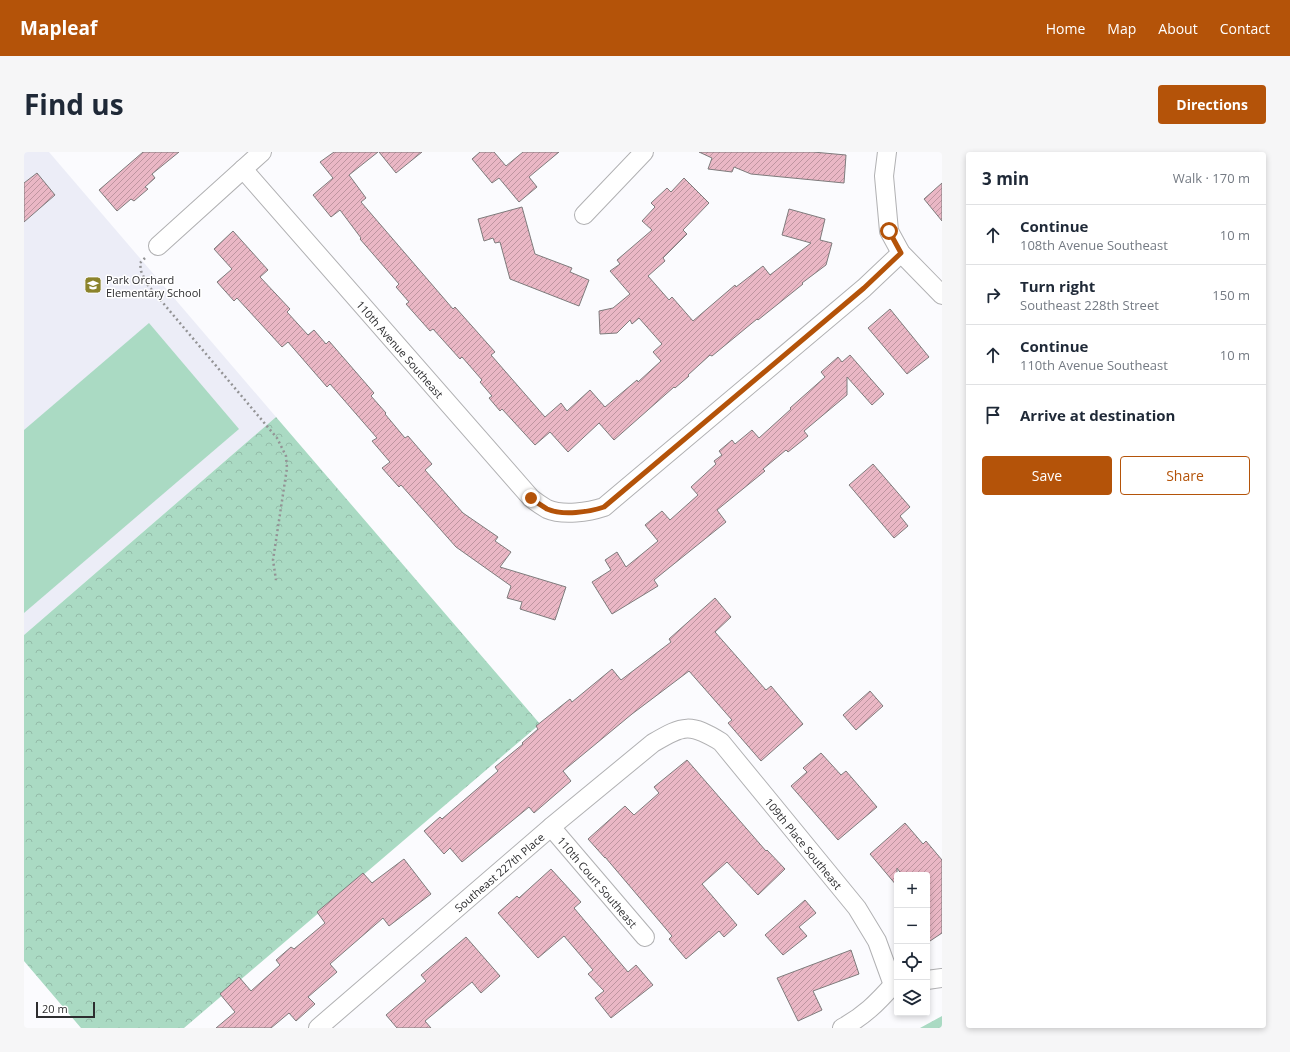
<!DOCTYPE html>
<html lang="en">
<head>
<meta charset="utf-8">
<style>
  :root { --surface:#fff; --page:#f6f6f7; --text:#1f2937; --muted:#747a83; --line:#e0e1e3; --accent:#b45309 }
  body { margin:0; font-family:"Open Sans",sans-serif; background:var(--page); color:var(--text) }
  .controls { position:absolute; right:12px; bottom:12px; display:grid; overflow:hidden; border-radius:4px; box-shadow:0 2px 6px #0003 }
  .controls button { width:36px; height:36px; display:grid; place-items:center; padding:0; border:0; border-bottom:1px solid var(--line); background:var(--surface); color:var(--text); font:20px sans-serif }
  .scale { position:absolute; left:12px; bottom:10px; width:59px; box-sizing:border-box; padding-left:4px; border:2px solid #2d2d2f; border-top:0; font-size:11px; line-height:14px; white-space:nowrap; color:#2d2d2f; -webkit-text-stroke:3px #fff; paint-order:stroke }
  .stop { position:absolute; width:12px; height:12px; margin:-9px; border:3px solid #b45309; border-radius:50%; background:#fff }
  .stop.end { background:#b45309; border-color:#fff; box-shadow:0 1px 4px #0008 }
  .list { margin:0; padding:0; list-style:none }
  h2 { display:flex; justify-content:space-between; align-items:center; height:52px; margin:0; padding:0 16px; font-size:17px }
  h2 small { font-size:13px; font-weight:400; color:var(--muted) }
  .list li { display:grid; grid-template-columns:26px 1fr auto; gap:12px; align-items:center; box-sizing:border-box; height:60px; padding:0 16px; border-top:1px solid var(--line) }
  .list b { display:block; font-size:15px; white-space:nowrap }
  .list p { margin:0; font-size:13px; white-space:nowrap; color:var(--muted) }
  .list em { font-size:13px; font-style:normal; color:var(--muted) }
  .actions { display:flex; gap:8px; padding:12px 16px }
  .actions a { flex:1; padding:9px 0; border:1px solid var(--accent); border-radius:4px; text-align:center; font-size:14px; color:var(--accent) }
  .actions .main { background:var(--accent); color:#fff }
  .icon { flex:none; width:22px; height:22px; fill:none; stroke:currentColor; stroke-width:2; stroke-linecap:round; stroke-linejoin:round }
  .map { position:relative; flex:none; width:918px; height:876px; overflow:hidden; border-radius:4px }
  header { display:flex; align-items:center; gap:24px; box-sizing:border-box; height:56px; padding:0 20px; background:var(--accent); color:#fff }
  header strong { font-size:19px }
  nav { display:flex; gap:22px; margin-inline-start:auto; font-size:14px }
  .intro { display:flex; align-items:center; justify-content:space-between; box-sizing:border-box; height:96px; padding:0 24px }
  h1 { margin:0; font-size:28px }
  .button { padding:10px 18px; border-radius:4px; background:var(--accent); color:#fff; font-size:14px; font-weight:700 }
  main { display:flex; gap:24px; padding:0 24px }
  aside { flex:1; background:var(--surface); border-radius:4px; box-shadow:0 2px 6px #0003 }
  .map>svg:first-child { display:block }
  .built { fill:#ecedf7 }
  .forest { fill:url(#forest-crowns) }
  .pitch { fill:#aadac3 }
  .building { fill:url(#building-hatch); stroke:#7e7b7c }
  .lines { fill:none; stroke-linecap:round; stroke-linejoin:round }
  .minor-casing { stroke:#b1b1b3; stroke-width:20 }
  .path { stroke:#939395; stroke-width:2.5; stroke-dasharray:2 3; stroke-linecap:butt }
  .minor { stroke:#fff; stroke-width:18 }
  .route { stroke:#b45309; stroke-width:5 }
  .labels { text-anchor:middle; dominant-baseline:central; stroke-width:3; stroke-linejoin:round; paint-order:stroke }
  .poi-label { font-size:11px; fill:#2d2d2f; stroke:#fff; text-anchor:start }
  .street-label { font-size:11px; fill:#2d2d2f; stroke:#fff }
</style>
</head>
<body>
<header>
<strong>Mapleaf</strong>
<nav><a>Home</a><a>Map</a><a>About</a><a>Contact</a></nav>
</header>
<div class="intro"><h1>Find us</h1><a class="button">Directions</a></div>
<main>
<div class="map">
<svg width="918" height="876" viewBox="0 0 918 876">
  <defs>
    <pattern id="forest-crowns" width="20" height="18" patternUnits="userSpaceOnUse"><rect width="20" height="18" fill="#aadac3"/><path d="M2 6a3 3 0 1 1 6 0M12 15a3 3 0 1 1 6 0" fill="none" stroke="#93bba8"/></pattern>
    <pattern id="building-hatch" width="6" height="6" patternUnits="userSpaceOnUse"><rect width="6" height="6" fill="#eab7c5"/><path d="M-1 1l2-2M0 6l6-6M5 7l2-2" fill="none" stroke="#be95a0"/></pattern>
  </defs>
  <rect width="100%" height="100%" fill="#fbfbfe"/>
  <path class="built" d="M0,0H25L252,265L0,483Z"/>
  <path class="forest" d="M252,265L516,572L160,876H57L0,809V483Z
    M918,864V876H896Z"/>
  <path class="pitch" d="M125,171L215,277L0,461V278Z"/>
  <path class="building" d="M119,0H155L128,22L131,26L121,35L124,37L110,49L107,47L93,59L75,38Z
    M310,0H354L325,23L342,46L337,50L429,157L431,155L471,200L467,203L521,265L537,251L543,259L566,238L581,255L613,228L614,230L637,209L629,200L638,192L615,166L608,172L606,168L593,181L576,182L575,159L589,156L606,142L586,119L596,112L593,108L628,78L618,69L631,55L627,51L643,36L647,40L660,26L685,51L659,78L663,82L639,106L641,109L624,124L645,148L648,145L669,169L711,133L712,135L739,114L746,123L787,91L758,83L765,57L801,67L796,88L808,91L802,113L778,131L779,132L734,168L733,167L688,204L686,203L664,223L665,224L651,236L650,235L590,288L575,271L544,300L526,280L511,293L478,257L476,259L465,246L468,244L456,230L458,228L438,205L436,207L409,177L406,179L382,152L385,150L372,135L375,132L336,87L337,86L316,58L307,65L289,43L309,26L296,10Z
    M355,0H398L372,21Z
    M456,0H470L482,14L499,0H535L505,25L513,35L495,50L475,26L468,31L448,7Z
    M675,0H789L822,3L820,31L727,22L710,15L708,20L684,17L688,6Z
    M13,21L31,43L0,70V31Z
    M918,31V69L900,47Z
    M498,55L511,102L548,116L546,120L565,128L555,154L486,127L476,90L471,91L469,86L460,89L454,67Z
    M209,79L244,118L236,125L266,157L263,160L284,183L290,178L302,192L305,189L350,241L347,244L362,261L361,262L381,286L384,284L408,312L401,318L439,361L474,385L471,389L487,400L476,415L542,435L531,468L496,457L498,450L483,446L487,434L432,395L377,333L375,335L358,316L366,310L348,289L353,286L306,232L303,235L264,190L258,195L213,146L210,149L193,130L208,117L190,97Z
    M866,157L905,205L883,222L844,176Z
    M826,203L860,242L848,253L823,225V243L780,279L784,284L764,300L762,298L739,317L741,319L693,358L702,370L630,428L634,434L588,462L568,430L587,418L581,408L593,400L602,415L634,389L621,373L638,359L646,368L674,343L667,335L692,312L690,309L698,303L695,299L708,288L711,292L728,278L735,286L767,257L766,256L801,225L797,220L814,205L818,210Z
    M849,312L886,355L876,364L884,374L870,386L825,333Z
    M691,446L707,465L691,480L742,538L747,534L779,572L737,609L704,571L708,568L665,519L608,562L539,619L547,629L510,661L505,655L438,710L426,696L420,702L400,679L416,665L418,667L474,619L471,615L499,592L498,591L514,577L512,574L546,547L548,550L588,517L597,528L647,490L645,487Z
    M846,539L859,554L832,578L819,563Z
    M797,601L817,623L822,619L853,655L814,688L767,634L783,620L779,616Z
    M663,608L742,699L743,698L761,717L734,743L703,710L678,732L713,773L700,785L695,779L662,807L645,787L648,784L581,705V706L564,687L601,654L610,663L635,641L630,635Z
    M881,671L899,692L902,689L918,708V781L903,791V723H878L873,716V734L846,702Z
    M380,707L407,742L365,774L359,766L306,812L313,820L284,845L291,852L272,869L265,861L247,876H192L211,860L196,842L215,825L227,839L256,813L252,808L267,795L270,797L301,771L293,760L339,721L348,731Z
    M527,717L557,750L550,756L604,820L612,813L629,833L587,866L571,846L580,839L564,822L569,818L540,784L514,806L474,761L493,744L495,746Z
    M781,748L792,761L775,775L783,784L759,803L741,783Z
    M442,785L476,824L457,841L448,830L401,869L407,876H373L362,863L402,829L397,823Z
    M827,798L835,822L789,839L798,858L774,869L753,826Z"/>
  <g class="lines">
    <g class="minor-casing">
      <g id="minor">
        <path d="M863,0L860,24L865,79L877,101L918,143"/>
        <path id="s1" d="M219,17L507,346C512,350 518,354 523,357C539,364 565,360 580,355L840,136L877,101"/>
        <path d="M560,63L620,0"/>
        <path d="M134,94L238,0"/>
        <path id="s2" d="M527,675L621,785"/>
        <path d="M903,828L918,826"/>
        <path id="s3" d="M294,876L527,675L629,591C660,573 666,571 697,590L833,756L853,789L869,833"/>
        <path d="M818,876C840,864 853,851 869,833L873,832"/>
      </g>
    </g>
    <path class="path" d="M121,106L116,111L117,119L123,132L253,286L262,304L263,316L249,408L252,428"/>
    <use href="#minor" class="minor"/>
  </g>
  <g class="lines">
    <path class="route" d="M507,346C512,350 518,354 523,357C539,364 565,360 580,355L840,136L877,101L865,79"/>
  </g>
  <defs>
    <g id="school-square" transform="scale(0.9)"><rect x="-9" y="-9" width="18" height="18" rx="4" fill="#8b832b" stroke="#fff"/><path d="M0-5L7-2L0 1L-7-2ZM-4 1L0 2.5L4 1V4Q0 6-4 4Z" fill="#fff"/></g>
  </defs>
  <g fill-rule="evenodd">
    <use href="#school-square" x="69" y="133"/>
  </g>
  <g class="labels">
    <g class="poi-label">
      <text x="82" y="127">Park Orchard<tspan x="82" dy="13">Elementary School</tspan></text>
    </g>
    <g class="street-label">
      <text stroke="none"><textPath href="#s1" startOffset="239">110th Avenue Southeast</textPath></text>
      <text stroke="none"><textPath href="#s3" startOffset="645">109th Place Southeast</textPath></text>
      <text stroke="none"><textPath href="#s3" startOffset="239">Southeast 227th Place</textPath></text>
      <text stroke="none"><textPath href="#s2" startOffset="72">110th Court Southeast</textPath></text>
    </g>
  </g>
</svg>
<div class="controls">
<button>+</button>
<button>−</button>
<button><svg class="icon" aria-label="locate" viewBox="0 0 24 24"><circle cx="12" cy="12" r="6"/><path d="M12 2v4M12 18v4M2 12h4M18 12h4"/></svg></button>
<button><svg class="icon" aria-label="layers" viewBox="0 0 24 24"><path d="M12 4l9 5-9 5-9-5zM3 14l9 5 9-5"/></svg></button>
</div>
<div class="scale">20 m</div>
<div class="stop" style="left:865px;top:79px"></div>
<div class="stop end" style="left:507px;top:346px"></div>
</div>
<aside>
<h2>3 min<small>Walk · 170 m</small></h2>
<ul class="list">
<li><svg class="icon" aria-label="ahead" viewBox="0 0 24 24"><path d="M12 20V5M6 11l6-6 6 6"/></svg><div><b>Continue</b><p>108th Avenue Southeast</p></div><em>10 m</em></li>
<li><svg class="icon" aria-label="right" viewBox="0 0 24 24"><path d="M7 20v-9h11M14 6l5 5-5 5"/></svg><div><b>Turn right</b><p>Southeast 228th Street</p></div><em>150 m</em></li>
<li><svg class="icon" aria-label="ahead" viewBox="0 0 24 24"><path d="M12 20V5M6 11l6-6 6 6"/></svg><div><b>Continue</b><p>110th Avenue Southeast</p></div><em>10 m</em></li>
<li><svg class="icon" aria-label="arrive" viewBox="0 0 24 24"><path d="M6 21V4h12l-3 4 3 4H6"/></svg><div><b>Arrive at destination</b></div></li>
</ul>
<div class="actions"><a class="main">Save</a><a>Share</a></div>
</aside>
</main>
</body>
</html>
